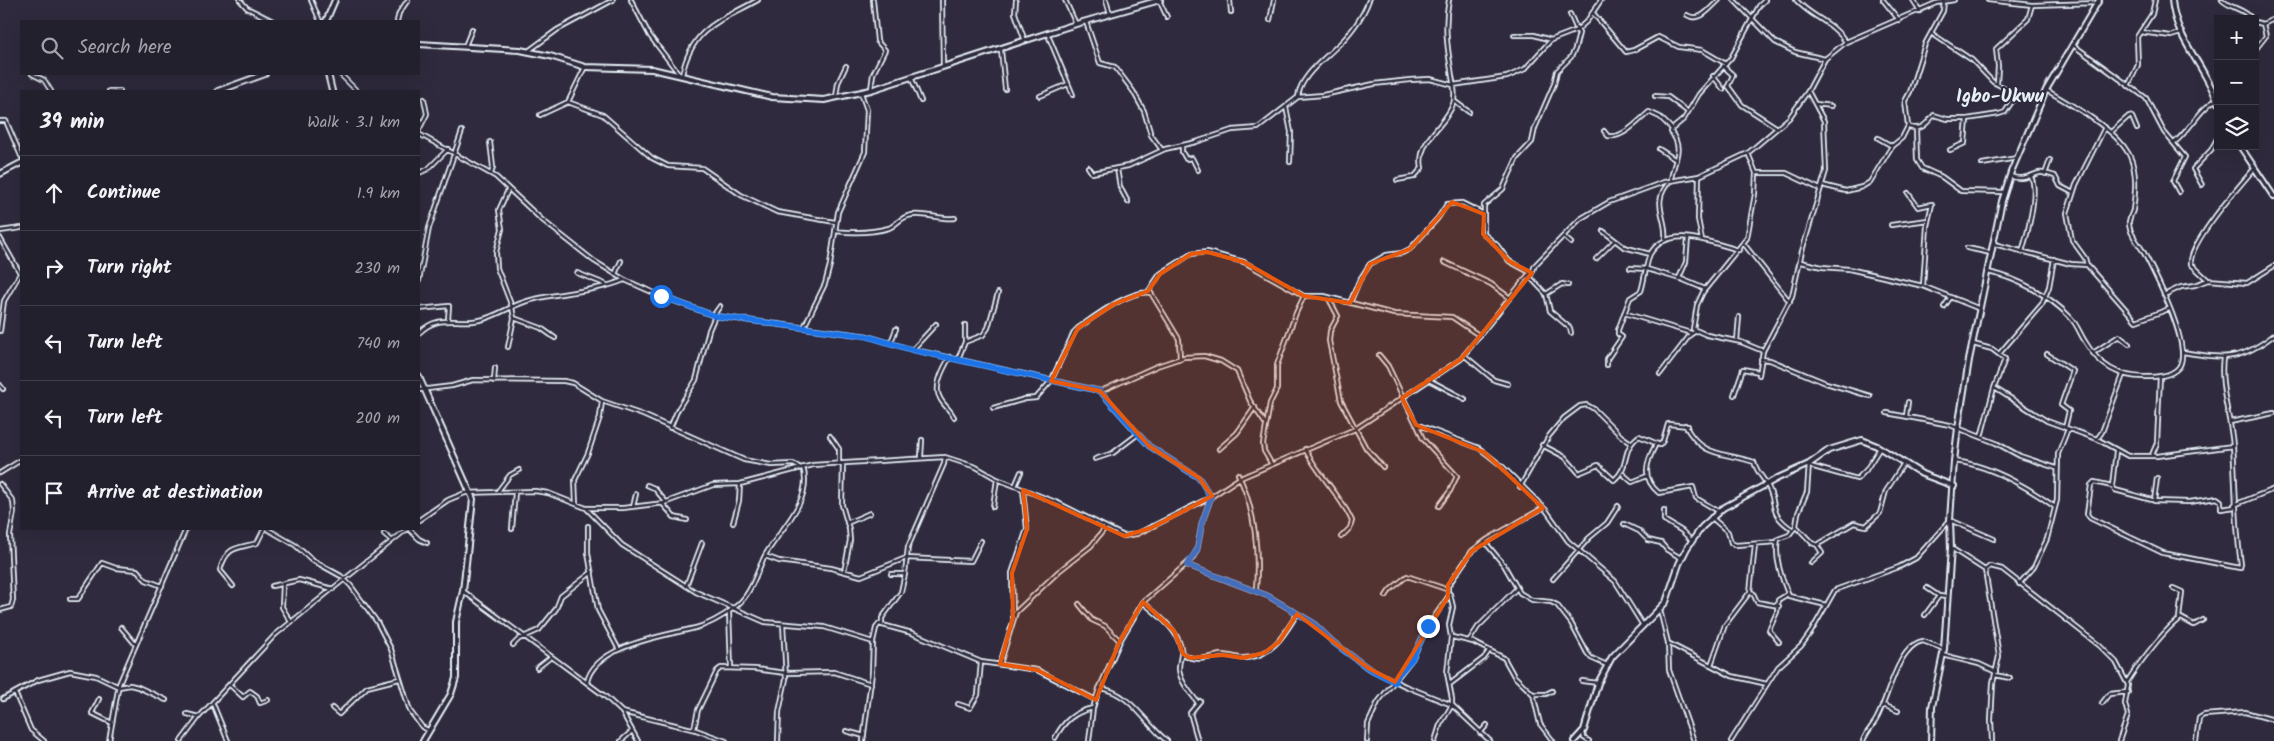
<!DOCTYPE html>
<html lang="en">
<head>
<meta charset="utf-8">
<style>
  :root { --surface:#23202e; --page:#2f2d3a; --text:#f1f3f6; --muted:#a3a3aa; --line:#403e4a }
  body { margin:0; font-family:Kalam,sans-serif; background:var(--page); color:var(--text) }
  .controls { position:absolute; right:15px; top:15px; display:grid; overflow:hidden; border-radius:0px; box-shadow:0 5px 20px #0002 }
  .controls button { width:45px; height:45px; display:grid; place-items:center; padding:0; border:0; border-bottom:1px solid var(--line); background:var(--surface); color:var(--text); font:25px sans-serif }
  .stop { position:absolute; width:15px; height:15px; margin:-11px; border:4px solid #1a73e8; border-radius:50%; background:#fff }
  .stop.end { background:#1a73e8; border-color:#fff; box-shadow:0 1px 5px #0008 }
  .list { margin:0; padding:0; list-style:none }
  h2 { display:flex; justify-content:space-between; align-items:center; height:65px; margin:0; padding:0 20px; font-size:21px }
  h2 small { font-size:16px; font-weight:400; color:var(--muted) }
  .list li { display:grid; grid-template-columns:32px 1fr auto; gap:15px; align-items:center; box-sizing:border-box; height:75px; padding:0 20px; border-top:1px solid var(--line) }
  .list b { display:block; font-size:19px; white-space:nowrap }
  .list em { font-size:16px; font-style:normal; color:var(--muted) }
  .icon { flex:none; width:28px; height:28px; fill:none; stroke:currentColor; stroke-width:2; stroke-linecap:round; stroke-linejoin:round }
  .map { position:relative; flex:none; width:2274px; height:741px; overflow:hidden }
  .search { position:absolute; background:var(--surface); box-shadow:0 5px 20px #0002; left:20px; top:20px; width:400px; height:55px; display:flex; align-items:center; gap:12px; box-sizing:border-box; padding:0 18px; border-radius:0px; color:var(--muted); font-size:19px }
  .panel { position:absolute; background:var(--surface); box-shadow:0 5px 20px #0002; left:20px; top:90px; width:400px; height:440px; border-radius:0px }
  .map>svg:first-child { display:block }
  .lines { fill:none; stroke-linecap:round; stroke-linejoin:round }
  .street-casing { stroke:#e8f1f8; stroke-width:6 }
  .secondary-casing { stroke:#e8f1f8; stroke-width:8 }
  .street { stroke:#2f2a3d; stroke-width:2.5 }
  .secondary { stroke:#2f2a3d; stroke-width:4 }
  .route { stroke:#1a73e8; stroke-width:6 }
  .marked { fill:#e8590c; fill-opacity:0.2; stroke:#e8590c; stroke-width:4; stroke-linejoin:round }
  .labels { text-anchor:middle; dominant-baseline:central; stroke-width:4; stroke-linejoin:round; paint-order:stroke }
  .district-label { font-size:19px; font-weight:bold; fill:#e8f1f8; stroke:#2f2a3d }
</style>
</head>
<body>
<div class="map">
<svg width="2274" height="741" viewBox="0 0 2274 741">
  <rect width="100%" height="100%" fill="#2f2a3d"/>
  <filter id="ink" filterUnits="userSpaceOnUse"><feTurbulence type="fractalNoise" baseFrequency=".02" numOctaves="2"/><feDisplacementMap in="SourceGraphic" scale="10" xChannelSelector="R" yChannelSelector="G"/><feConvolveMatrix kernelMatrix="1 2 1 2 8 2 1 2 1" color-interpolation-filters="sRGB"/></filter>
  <g filter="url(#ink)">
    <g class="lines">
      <g class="street-casing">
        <path id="street" d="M240,0L247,8L273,21
          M311,0L320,21
          M631,0L650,36L679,74
          M942,0L943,66
          M1016,0L1015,13L1025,41
          M1065,0L1076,24
          M1106,0L1110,14
          M1159,0L1167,17
          M1230,0L1231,12
          M1734,0L1775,42L1795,52L1825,59
          M1796,0C1812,18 1832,21 1846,42
          M1883,0L1899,20
          M1913,0L1920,11
          M1988,0L2032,5L2097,3
          M2222,0C2231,9 2244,8 2252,19
          M1593,13L1626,52L1634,50L1658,37L1679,47L1702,50L1726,64
          M1687,15C1700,23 1709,9 1719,0
          M1270,20L1274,0
          M397,21L399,13L408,0
          M1086,22L1100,63L1115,67L1133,91L1144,111L1151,135L1162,150
          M2255,22L2263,24L2274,19
          M2140,32L2171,36L2181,33
          M1931,33L1972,60L1993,82L2017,94L2041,101
          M1048,35L1073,95
          M1514,35H1534L1551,40
          M2073,45L2146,98L2164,132L2185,157L2173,181L2179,192
          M465,46L472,29
          M1001,50L1005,89
          M2255,50L2266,36L2263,24
          M527,52L557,30L613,0
          M1723,66L1733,75L1728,86L1742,105L1776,127
          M32,74L44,80L51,91
          M340,74L357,91
          M682,75C692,27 720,21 758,0
          M1713,76L1723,89
          M911,77L921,101
          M1997,84L1998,66L1996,49L2028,19L2032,5
          M2128,86L2138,65L2137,37L2152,14L2155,0
          M871,89L873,74L885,50L877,41L873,0
          M109,91H120
          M1040,96L1068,84
          M1655,96L1668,97L1688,112
          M836,97L838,83L846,66
          M1298,97C1300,77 1322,61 1335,48C1349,36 1363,17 1369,0
          M1454,101L1469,112
          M568,102L603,115L652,158L668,166L702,168L741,195L777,212L835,222
          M1816,104L1831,106
          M1286,107L1291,132L1290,162
          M540,115L568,102L585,67
          M0,121H6L21,156
          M1909,127C1922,131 1926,124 1934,115L1947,119H1967L1999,114L2005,112L2017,94
          M1672,129L1684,119L1699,94L1731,58L1759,6L1765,0
          M1916,129L1917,160L1922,168L1942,177L1961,191L2005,192
          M419,130L427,114L424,99
          M1604,131L1608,136C1623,139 1639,120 1649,112L1660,117L1672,129L1671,132C1685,150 1673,160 1671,180C1649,203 1668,217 1665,239
          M2111,132L2129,116L2132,117L2137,129
          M419,134L496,177L541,219L594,261L625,280L661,296L715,316L867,336L910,349L1100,391L1149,446L1199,478L1211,497L1202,523L1197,550L1192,559L1143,602L1120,641L1099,689L1093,708L1089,741
          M1878,138L1892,146
          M490,142L493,167L491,174
          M2175,142C2191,129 2199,109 2217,99
          M1182,146V152L1186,159L1192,158L1198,170
          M1659,149L1676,160
          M1950,150L1965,143L1967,119
          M1748,153L1756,173L1755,194L1747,238L1703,292L1697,305L1693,329L1707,335L1741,342L1763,351
          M1982,164L2017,158
          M1088,167L1092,173L1128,166L1165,149L1196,142L1232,130L1258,128L1298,97L1323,95L1374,84L1410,80L1430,79L1453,85L1507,77L1525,69L1551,40L1577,30L1570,14
          M1117,169L1120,187L1128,202
          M419,173L428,169L448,149
          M1756,173H1786L1820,189
          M2045,174L2050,160
          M1699,176L1698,219L1702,240
          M2010,176C2022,181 2028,176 2039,173C2044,172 2051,175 2055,176L2060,186L2073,193
          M1397,180L1414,177L1422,168C1416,140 1446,126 1453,104C1457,94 1452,80 1451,69C1447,46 1444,23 1449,0
          M1822,185L1846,191L1862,187L1870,182L1892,146L1902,138L1908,126L1905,101L1910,92L1925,44L1943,11L1944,1
          M2202,185L2193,169L2211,150L2218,137
          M508,190L499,210L502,229L496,252L497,268L512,307L514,318L541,328L555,338
          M1908,193L1918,207L1932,204L1927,226L1923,286L1980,309
          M1891,225L1928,220
          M0,231L21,228
          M835,231C853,233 871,233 889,228C897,225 899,217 912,215C927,213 940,220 955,218
          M1603,231L1624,247L1650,254
          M1564,237L1571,243
          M0,238L20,273
          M1688,238L1686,262L1679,278L1705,289
          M1744,244L1790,302
          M1994,244L2071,264L2087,265L2136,321L2169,309
          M1967,248L1991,253
          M2022,252C2027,236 2039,191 2031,177
          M1596,259L1615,240
          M1444,262L1491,284L1510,298
          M1801,262L1822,267L1849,269L1923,286
          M2087,265L2085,258L2072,240L2067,213L2076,185L2105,127
          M1630,268L1647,269L1680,279
          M1988,272C2017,278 2049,295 2070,317C2077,324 2080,334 2086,343C2099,365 2117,377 2144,377C2155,377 2171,377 2179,367C2193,347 2154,272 2143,251C2139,244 2129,233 2129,224C2128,220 2132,214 2133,210C2136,189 2138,165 2125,148C2110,126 2070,104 2046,90
          M577,273L605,284
          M1531,273L1509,261L1497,245L1484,234V205L1503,189L1517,158L1532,142L1535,128L1554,84L1557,71L1571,57L1575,49L1579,33L1577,30L1587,21L1601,0
          M615,274L621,261
          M1528,275L1546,294L1550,311L1570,328L1571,333
          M2208,280L2191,264C2188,244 2240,185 2254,169
          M419,281L429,228L462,131
          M1148,292L1160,274L1191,254L1207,252L1244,262L1304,296
          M1546,294L1562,284L1568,285
          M2164,295L2181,287L2195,285L2208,280L2247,283L2274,266
          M1329,299L1338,316L1330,331L1329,341L1341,401L1366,448L1383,467
          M1350,303L1359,281L1370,264L1386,255L1402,253L1410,249L1438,218L1447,204L1462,203L1484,214
          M1944,307L1950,298
          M419,309L449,306L448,320
          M1624,313L1691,333
          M713,316L720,306
          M804,327L825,284L830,265L838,212L865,152L867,110L861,93
          M0,331L4,301L21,272
          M419,333C439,313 456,325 480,320C498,316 513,304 531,300C560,292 596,292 624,280
          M1737,341L1739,317
          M891,342L896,329
          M965,342L983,335L988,328L998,293
          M1973,344L1992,349L2005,359L1994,388L1996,389L2047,421L2097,439L2128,456H2157L2233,446
          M508,347L514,318
          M913,349L936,324
          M2182,352C2224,358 2238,363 2274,335
          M2093,353L2119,336L2129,344
          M1999,354L2042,304L2049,287L2054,259
          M2047,354L2073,371L2061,405L2069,411L2065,428
          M1379,355L1388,366L1416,424L1479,448L1502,466L1546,510L1568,541L1615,581L1642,624
          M1464,355L1494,380L1508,384
          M950,357C944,367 933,387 940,398C943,405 949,408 954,417
          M958,359L965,342V325
          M1761,359L1770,360L1826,383L1870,396
          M1607,365V359L1622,337L1618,334V330L1630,298L1641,291C1644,283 1647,259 1650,254C1668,223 1712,243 1739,250
          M1660,374L1690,335L1696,331
          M1759,375L1763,351L1792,296L1802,251L1826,171L1824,121L1808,91
          M1429,380L1465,399
          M494,381L495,368
          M0,385L3,389
          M419,390L452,386L473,380L564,381L573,383L602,401L643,415L744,460L771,465L793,464L801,468
          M1101,391L1157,366L1184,357L1204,356L1221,361L1237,371L1250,401L1265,423
          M1734,395L1743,369L1759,372
          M993,408L1025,399L1036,398L1051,381L1074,332L1078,328C1094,317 1132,288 1151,293L1179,339L1180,359
          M1887,413L1950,425L1996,443L2020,456L2056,468
          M1906,416L1908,402
          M2230,422L2274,413
          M1417,425L1423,439L1457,476L1450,491L1439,506
          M1685,425C1702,458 1724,452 1754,462C1757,472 1761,475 1766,483C1780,505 1765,511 1793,530
          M670,428L678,409L696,380L709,330L715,316
          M830,436L839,449V463
          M1981,437L1994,388
          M2097,439L2102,432L2123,375
          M1656,444C1646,463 1641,478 1659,493L1693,487L1696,498L1718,511
          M1542,445L1565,457L1579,473L1598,465L1614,480C1631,466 1620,450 1639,436L1660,445L1663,441L1668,424L1688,426
          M1219,449L1237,433L1255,407
          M1305,449C1318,475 1340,494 1352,521L1350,528L1341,537
          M2116,451L2112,486L2094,482L2091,485L2087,514L2090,518L2163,553L2240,568L2241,564C2235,524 2236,485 2233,446C2231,417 2219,387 2223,358
          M2152,455L2157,443L2160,376
          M921,457L922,440
          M1095,459L1113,453L1138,434
          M1954,461C1990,465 2026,486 2055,507
          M843,463L842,505L849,529L850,540L844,572
          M1271,463L1264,451L1263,444L1270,403L1277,389V365L1296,313L1304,296H1324L1394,314L1452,317L1480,336
          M1809,464L1807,492L1798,513L1796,526L1789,535L1778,539C1774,558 1782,579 1789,596L1826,605
          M1810,466L1857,479L1866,470L1880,448
          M0,473L21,460
          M1238,474C1256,511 1259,550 1256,590
          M1623,474L1632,482L1647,476
          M2157,478L2154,501L2189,502L2217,498L2221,501V509L2235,507
          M0,484L13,501L14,512L10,535L13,600L11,607L0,610
          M647,485L654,488L666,502
          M1015,486L1021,472
          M2112,486L2115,490L2152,500
          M1520,487L1549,436L1564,418L1580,406L1587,405L1594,409L1621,436L1631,443
          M498,491L510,475L519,470
          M662,503L674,517L687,520
          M576,504L575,480L588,453L600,417L602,401
          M2234,505L2274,489
          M633,507L636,494
          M993,507L997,479
          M586,508L622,545L696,592L765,622L824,627L873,642
          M1664,510V520L1682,531L1692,541
          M1711,517L1728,532L1731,543L1736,545L1777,542
          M419,520L448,500L465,493L535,491L548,493L586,508H623L664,503L713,485L740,484L813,465L945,457L976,467L997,479L1058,503L1124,536L1137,534L1211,497L1238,479L1355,429L1402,398L1461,359L1528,275L1532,273L1535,265L1580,219L1609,202L1664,182L1699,176L1748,153L1789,118L1808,91L1825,59L1846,42L1936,3L1954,0
          M733,523L739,501L740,484
          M847,523L870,513
          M1624,524L1639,531L1648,540L1661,543L1667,550L1681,558
          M588,526V553L598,610L618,648
          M1796,526L1812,543L1817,545L1854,523L1866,526L1880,513L1886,491L1904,463
          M267,529L295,545L312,560L341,576L351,586L377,622L391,649L410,711L422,727L428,730
          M409,529L419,539L427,543
          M512,529L515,492
          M384,534L391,540
          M1485,542L1504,565L1520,593L1532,600L1551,602L1557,605L1571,623L1587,653L1591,658L1607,665
          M1951,548L1985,570L1999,656L1993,683L1991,720L1992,741
          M765,556L779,561L831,568L861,576L906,558L971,561L981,541
          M1811,563L1822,553L1817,545
          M1187,565L1268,596L1312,622L1333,642L1368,668L1405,686L1452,705L1490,741
          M1985,570L1990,566L2002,569L2100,646L2116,662L2128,685L2125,704L2128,715L2119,741
          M891,574H905
          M1553,579L1589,538L1607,523L1618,506
          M283,584L282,607L291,622
          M2019,584L2034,567L2047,539L2057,500L2058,454L2068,429
          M233,586L220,570C227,545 237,549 257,543L264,529
          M272,586L299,580L333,589
          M686,586L702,543
          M1927,588L1939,596
          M2173,588L2182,592L2179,618
          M463,591L606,697L622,712L638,741
          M1750,592L1755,545
          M1386,596L1390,590L1407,576L1446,589
          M70,599H78L102,563L116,568L137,570L146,580L162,586
          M1143,602C1155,613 1171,624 1178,639C1185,654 1179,656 1179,669C1180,682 1191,693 1198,703
          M1079,604L1092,620L1105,626L1120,641
          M1660,610L1668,643L1669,670L1694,741
          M729,612L731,667
          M1925,615L1939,596L1947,597
          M1013,617L1012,573L1027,529L1023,490
          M882,624V618L901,592L905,574L908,547L944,464L945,457
          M121,627L136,645
          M1452,637L1473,642L1504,658L1514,676L1533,694L1540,724L1553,741
          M1469,641L1478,627L1516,589
          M1779,642L1769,630L1777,612L1778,600L1788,594
          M1668,643L1732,676L1767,684
          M513,645L519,639L539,630L556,609L561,596L592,572
          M1183,654C1194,662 1207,658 1220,655C1228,654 1235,658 1243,658C1271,658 1284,635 1297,614
          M1943,655L1979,664L1996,672
          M1000,664L1016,612L1059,571L1091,546L1106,527
          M1711,665L1725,625L1750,592L1753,593L1757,602L1779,606
          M537,668L551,657
          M1995,675L2010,678
          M1582,681L1598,683
          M587,682C594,646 663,636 691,629C706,626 723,617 735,607C750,596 755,577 762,562C765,553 773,544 778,536C793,516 811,493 803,467
          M2127,682C2136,667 2167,626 2181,618L2194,625L2203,620
          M1450,684L1484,658L1489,651
          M230,685L243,697L250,691L257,696L260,703L268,700
          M1099,688C1131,692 1144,723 1167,741
          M15,693L31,730L44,741
          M1534,694H1546L1552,691
          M3,699L38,680L70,671L96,676L119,687L130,685L138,687L166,700
          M99,699L92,713L112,723
          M2102,703L2109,694L2128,692
          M213,704L228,741
          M958,704L970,708L978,695L981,662
          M1883,705L1898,711
          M332,708L339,714L367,687L399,679
          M622,712L696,730L726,741
          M187,714L199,717
          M694,729L698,710L717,671L721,668L755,669L786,673L834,672L871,684
          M846,731L864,736
          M1583,732L1584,738L1589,741
          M1480,733L1487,725
          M1055,738C1064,721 1074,712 1093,708
          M109,741L119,684L186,529
          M181,741L199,717L275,635L407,529
          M621,741L632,731
          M778,741L779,712L786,679L783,624
          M863,741L872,673L873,642L876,628L879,624L912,633L981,662L1037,670L1096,700
          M1198,741L1190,713L1200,701
          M1367,741L1368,724L1378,702L1412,659L1428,626L1448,597V586L1472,551L1488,539L1543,508
          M1435,741L1440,725L1452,705V699L1447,673L1451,637L1449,625L1453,607L1450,594
          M1731,741L1778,667L1801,646L1811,632L1835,590L1899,567L1916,558L1950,520L1994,539
          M1863,741C1866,732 1873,726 1877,718C1888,698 1898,645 1923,641L1944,649
          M2196,741L2199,718L2204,715L2245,712L2274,720"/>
      </g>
      <g class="secondary-casing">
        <path id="secondary" d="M2172,0C2175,39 2206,67 2218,103
          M326,21L335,0
          M419,44L520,50L550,56L585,67L652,69L772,97L824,100L871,90L1076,24L1160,0
          M328,74L332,91
          M218,91L265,74
          M2240,146L2274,197
          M0,174L21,163
          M419,377L473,499L463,591L456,622V678L451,694L423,741
          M1574,741L1584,730L1598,683L1612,657L1666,602L1679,564L1687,548L1702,527L1723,508L1778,478L1809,464L1829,450L1862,440L1877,446L1922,474L1954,486
          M1931,741L1932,707L1944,649L1951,548L1950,520L1954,461L1958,428L1969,360L2002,201L2011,172L2046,90L2099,0"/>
      </g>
      <use href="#street" class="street"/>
      <use href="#secondary" class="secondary"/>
    </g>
  </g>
  <g class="lines" filter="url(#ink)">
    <path class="route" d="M661,296L715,316L866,336L913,350L1100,391L1149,446L1199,478L1211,497L1202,523L1197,550L1187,565L1268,596L1312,622L1333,642L1368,668L1395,682L1394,679L1412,659L1428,626"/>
  </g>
  <path class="marked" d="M1452,202L1484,214L1483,234L1509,261L1532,273L1461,359L1402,398L1416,425L1484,452L1543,508L1472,551L1448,585V597L1395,682L1368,668L1297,614L1279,642L1264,653L1243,658L1223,655L1190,658L1183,654L1174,631L1143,602L1120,641L1096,700L1037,670L1000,664L1013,617L1012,573L1027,529L1023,490L1124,536L1151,528L1212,496L1199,478L1149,446L1100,391L1051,381L1078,328L1114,304L1148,291L1160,274L1191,254L1207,252L1244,262L1304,296L1350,303L1370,264L1410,249Z"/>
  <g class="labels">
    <g class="district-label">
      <text x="2000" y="97">Igbo-Ukwu</text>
    </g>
  </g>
</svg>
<div class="controls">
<button>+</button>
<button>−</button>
<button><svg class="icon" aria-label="layers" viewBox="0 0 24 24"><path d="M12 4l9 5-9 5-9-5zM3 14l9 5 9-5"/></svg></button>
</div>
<div class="stop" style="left:661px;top:296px"></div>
<div class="stop end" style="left:1428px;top:626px"></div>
<div class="search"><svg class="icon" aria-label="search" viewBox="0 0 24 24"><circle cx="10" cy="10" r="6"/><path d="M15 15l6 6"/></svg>Search here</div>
<section class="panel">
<h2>39 min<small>Walk · 3.1 km</small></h2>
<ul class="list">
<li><svg class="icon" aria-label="ahead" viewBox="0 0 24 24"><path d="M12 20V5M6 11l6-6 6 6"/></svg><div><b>Continue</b></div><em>1.9 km</em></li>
<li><svg class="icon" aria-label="right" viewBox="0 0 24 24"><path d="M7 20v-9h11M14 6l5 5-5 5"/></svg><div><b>Turn right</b></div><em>230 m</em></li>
<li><svg class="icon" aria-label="left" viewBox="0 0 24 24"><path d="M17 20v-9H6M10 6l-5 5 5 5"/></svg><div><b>Turn left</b></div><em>740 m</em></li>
<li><svg class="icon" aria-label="left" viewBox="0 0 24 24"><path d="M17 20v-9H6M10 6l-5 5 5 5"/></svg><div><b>Turn left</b></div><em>200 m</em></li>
<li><svg class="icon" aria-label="arrive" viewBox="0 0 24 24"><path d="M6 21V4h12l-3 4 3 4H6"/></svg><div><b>Arrive at destination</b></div></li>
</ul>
</section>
</div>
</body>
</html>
